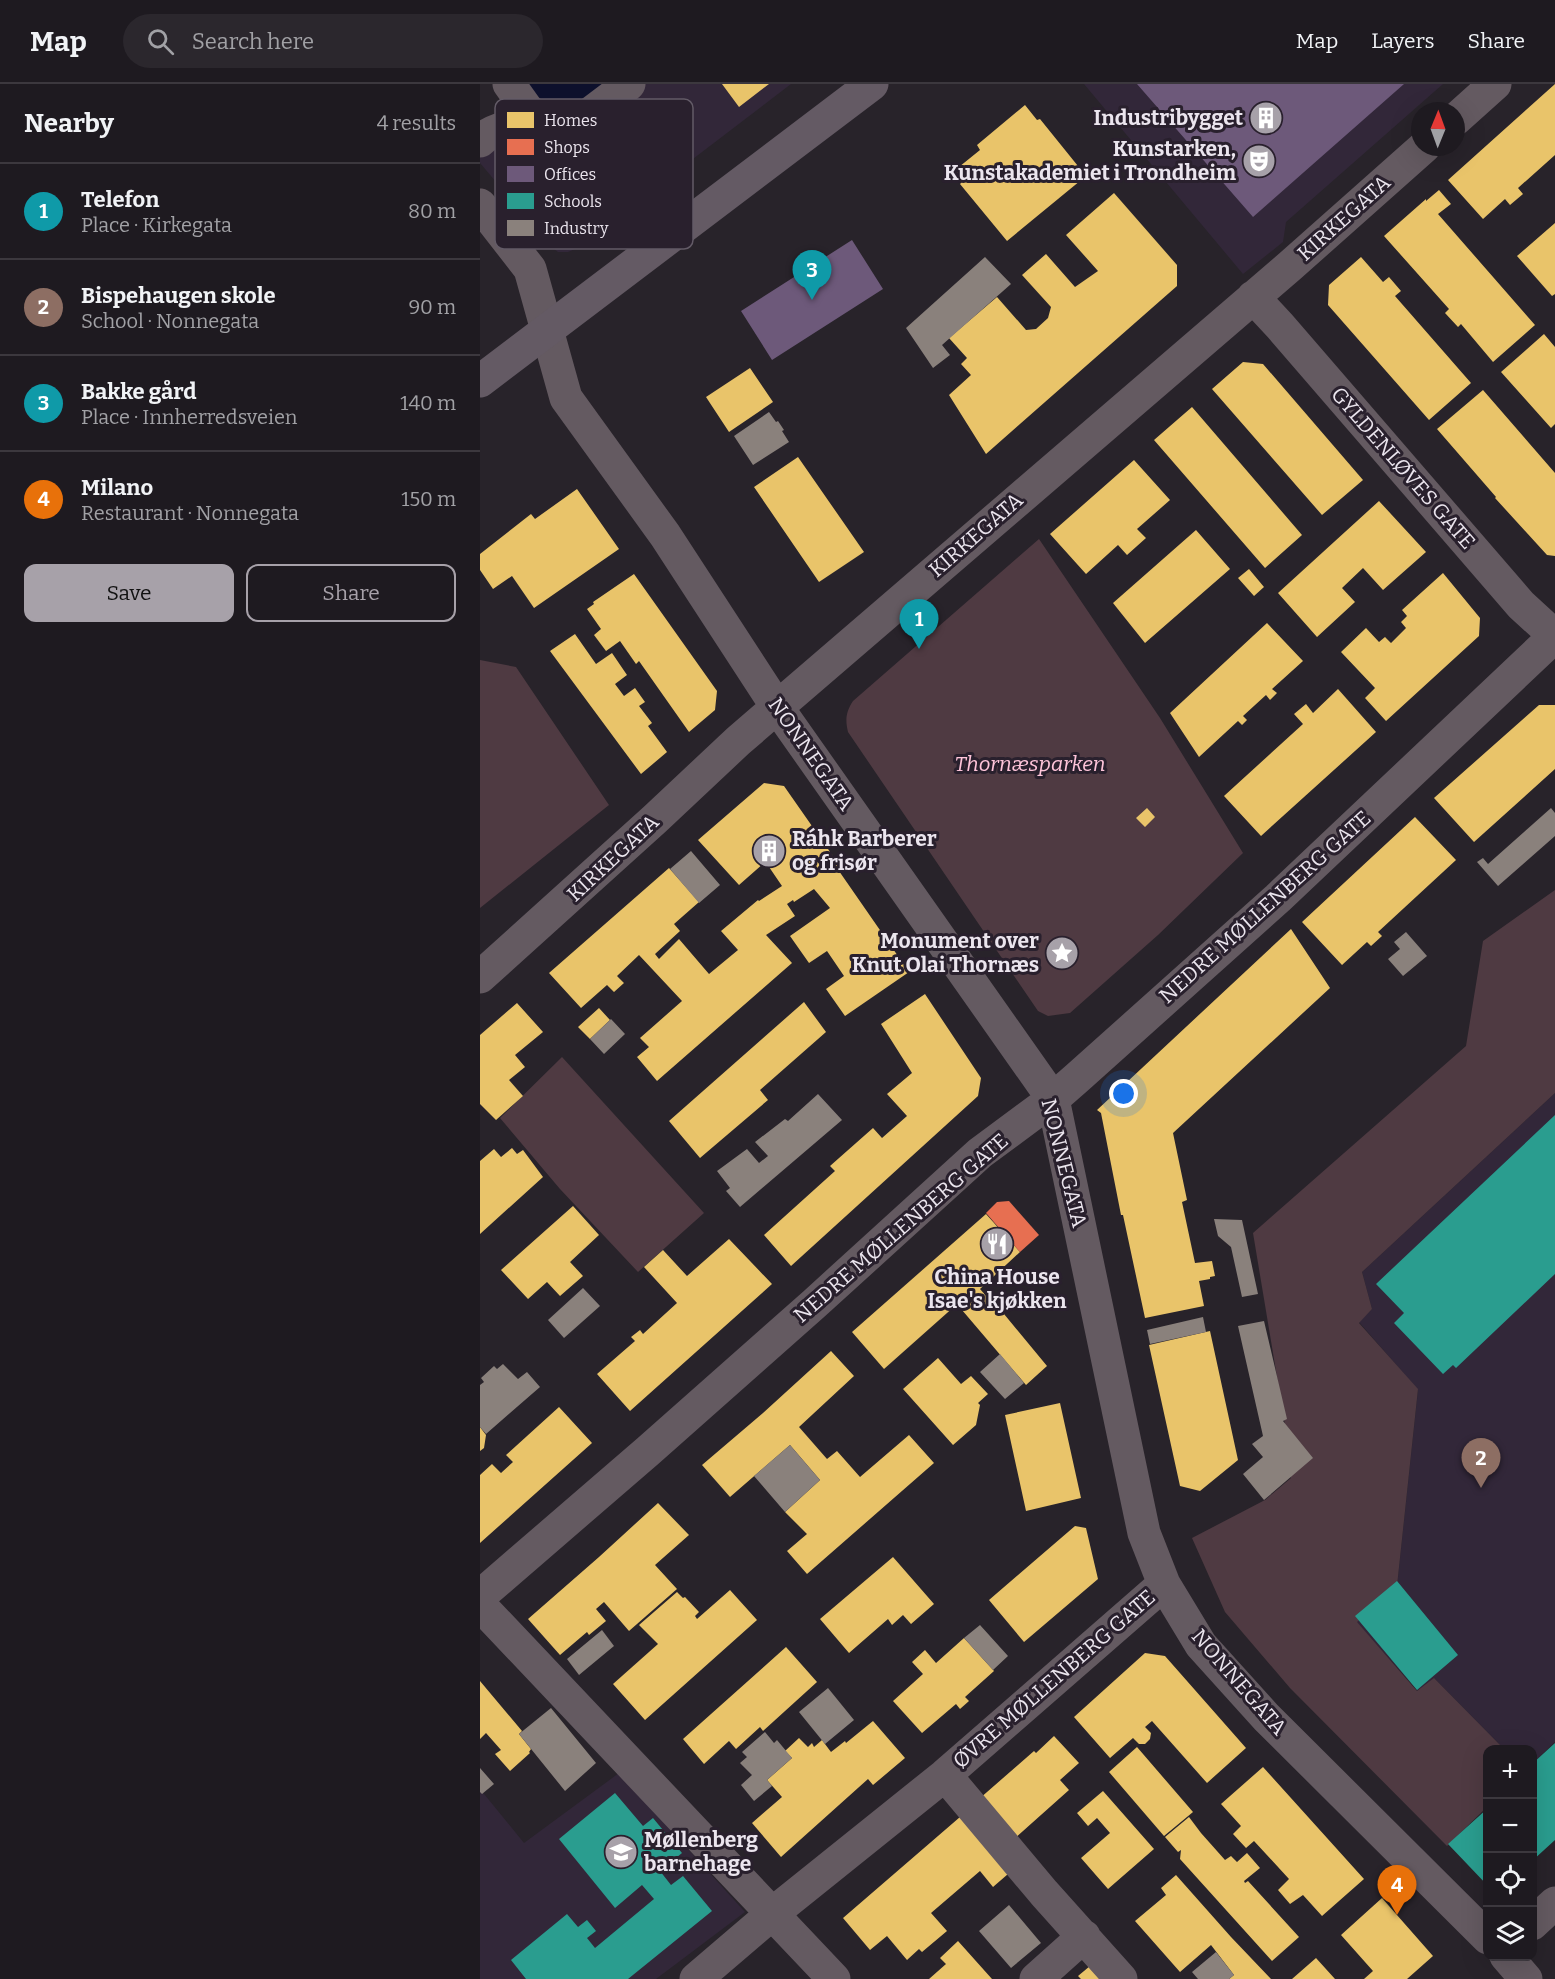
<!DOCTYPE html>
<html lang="en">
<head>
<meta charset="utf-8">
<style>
  :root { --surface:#1e1a20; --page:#2b272d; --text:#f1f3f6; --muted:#a1a1a5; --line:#3c383e; --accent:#a7a1a9 }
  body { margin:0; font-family:Bitter,serif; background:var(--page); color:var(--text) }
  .controls { position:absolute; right:18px; bottom:18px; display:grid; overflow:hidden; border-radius:12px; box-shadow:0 6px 24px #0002 }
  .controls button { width:54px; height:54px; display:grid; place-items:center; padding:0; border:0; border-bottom:2px solid var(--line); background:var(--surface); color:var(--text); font:30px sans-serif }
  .compass { position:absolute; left:931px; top:18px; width:54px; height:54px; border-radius:50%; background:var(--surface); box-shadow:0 6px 24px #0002; rotate:1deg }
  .you { position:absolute; left:644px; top:1010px; width:21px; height:21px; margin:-15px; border:4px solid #fff; border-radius:50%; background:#1a73e8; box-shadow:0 0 0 9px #1a73e833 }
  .badge { display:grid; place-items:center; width:39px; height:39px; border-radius:50%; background:var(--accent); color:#fff; font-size:20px; font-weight:700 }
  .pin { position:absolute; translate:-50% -50px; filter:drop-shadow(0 2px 3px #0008) }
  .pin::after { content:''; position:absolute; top:32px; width:21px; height:18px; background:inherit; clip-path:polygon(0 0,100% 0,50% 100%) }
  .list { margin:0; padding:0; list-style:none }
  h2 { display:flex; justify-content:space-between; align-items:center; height:78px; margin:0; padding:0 24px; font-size:26px }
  h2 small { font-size:20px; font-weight:400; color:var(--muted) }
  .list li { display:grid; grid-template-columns:39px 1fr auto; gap:18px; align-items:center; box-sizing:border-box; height:96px; padding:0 24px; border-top:2px solid var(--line) }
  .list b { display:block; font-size:22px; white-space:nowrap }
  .list p { margin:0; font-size:20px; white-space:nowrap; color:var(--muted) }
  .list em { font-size:20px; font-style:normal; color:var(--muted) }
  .actions { display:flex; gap:12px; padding:18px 24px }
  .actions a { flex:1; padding:14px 0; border:2px solid var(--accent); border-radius:12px; text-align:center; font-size:21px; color:var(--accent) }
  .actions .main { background:var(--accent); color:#111 }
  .icon { flex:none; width:33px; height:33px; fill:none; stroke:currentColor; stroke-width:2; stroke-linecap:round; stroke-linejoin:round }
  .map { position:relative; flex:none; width:1075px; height:1895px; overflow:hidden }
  header { display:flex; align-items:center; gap:36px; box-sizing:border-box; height:84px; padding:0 30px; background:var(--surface); border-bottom:2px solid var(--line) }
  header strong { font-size:28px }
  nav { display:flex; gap:33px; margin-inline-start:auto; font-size:21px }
  .search { width:420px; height:54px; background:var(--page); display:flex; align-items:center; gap:15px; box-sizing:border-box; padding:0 21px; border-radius:33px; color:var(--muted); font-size:22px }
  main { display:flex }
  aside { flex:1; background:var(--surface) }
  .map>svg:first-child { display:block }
  .built { fill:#322739 }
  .green { fill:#4f3a42 }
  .water { fill:#0d102c }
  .homes { fill:#e9c46a }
  .shops { fill:#e76f51 }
  .offices { fill:#6d597a }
  .schools { fill:#2a9d8f }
  .industry { fill:#8a817c }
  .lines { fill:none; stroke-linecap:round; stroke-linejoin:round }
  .minor { stroke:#645a61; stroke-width:33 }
  .major { stroke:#645a64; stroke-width:33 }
  .labels { text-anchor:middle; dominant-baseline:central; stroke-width:6; stroke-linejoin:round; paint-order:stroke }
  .poi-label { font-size:21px; font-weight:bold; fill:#ebe5ee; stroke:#29202d; text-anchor:end }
  .street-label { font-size:21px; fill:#ebe5ee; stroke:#29202d }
  .park-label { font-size:21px; font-style:italic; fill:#ffc5da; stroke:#29202d }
  .key { fill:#29202d; stroke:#635b67; stroke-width:1.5 }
  .key-label { font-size:16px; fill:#ebe5ee }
</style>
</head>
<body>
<header>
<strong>Map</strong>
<div class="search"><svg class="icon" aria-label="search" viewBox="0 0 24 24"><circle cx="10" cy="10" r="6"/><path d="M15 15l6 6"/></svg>Search here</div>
<nav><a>Map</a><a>Layers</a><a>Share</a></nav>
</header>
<main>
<aside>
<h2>Nearby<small>4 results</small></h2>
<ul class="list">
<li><span class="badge" style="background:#0f9aa8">1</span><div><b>Telefon</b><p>Place · Kirkegata</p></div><em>80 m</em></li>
<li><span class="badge" style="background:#8d6e63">2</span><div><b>Bispehaugen skole</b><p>School · Nonnegata</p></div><em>90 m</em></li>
<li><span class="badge" style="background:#0f9aa8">3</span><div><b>Bakke gård</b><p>Place · Innherredsveien</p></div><em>140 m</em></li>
<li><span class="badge" style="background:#e8710a">4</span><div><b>Milano</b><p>Restaurant · Nonnegata</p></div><em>150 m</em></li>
</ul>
<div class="actions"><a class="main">Save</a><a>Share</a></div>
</aside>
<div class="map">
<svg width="1075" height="1895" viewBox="0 0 1075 1895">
  <rect width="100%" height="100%" fill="#28232a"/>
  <path class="built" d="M129,0H311L95,165L88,168H78L70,162L0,79V42L49,8Z
    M604,0H963L806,138L803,158L763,190Z
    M1075,1009V1658L1053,1679L1052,1666L1024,1665L955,1595L938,1607L876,1538L917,1502L938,1306L879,1238L892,1225L882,1188Z
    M139,1689L265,1828L176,1895H0V1705L44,1759Z"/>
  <path class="green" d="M559,455L680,634L763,769L678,851L590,929L568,932L558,927L368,648C365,635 366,628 373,617Z
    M0,576L36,583L129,721L0,824Z
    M1075,806V1009L882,1188L892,1225L879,1239L938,1305L917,1502L877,1538L937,1607L954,1594L1024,1665L1008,1666L1007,1723L967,1762L810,1604L745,1528L712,1454L785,1416L811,1394L796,1368L806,1347L773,1149L986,962L1003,857Z
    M82,973L224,1129L158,1188L80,1105L20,1034Z"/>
  <path class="water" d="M44,0H129L96,25L83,27L49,8Z"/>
  <path class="homes" d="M242,0H289L259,23Z
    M1075,0V71L1038,104L1043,110L1030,121L1025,115L1003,135L968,96Z
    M545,21L557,36L560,35L606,92L527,157L480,100L482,98L474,87L500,66L497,61Z
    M959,106L971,120L958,130L1055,241L1013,278L981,240L978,243L965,229L969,225L904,152L946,115V117Z
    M634,109L697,181V202L506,370L469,311L491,291L481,280L487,274L469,254L517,213L546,246L556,245L568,234L571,223L542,191L566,170L595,203L618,187L586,151Z
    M1075,139V210L1072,212L1037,172Z
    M881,173L903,198L909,193L921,207L915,212L991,299L949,336L848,221L849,201Z
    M1064,250L1075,263V340L1071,344L1021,288Z
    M763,278L783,280L883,396L842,431L732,305Z
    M270,284L293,318L249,348L226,313Z
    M1003,306L1075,389V472L1067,471L1015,414L1016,413L957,345Z
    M712,323L822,451L785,484L674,356Z
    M318,373L384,468L339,498L274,403Z
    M654,376L690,416L657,445L666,454L647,471L638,461L606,490L570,450Z
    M97,405L139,465L54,524L32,492L13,505L0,486V470L51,430L55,435Z
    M899,417L946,468L903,506L883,484L862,504L875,518L837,553L798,509Z
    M716,446L750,485L665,559L633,519Z
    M769,485L784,503L774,512L758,494Z
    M963,489L1000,534L999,552L906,637L885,614L895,604L861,568L886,544L899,558L905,553L911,559L926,544L921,538L927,532L922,526Z
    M154,490L237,607L235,626L209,648L159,577L156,580L140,557L126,567L114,551L121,545L107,525L114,520L113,518Z
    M787,539L823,577L792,605L797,609L790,616L786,611L763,632L767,636L762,641L758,637L719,673L690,629Z
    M95,550L116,580L132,569L147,591L135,600L144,612L155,604L165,618L159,622L172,639L168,642L187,668L161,690L70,567Z
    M858,605L896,648L781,752L744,712L823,640L814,630L826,620L833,629Z
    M1059,621H1075V685L994,758L954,714Z
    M284,699L304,702L362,785L359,787L429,888L365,932L346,905L364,892L347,867L329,879L310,852L350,824L334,805L314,818L313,816L307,820L315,832L286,851L312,879L177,997L157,973L169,963L160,954L202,917L159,871L137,892L144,899L134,908L127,901L101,924L69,889L189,784L219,818L194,840L200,847L175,870L179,875L199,855L229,890L258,866L241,847L278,816L279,817L302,802L287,780L284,779L259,801L218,756Z
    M667,724L675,733L665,743L656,734Z
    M935,733L976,776L898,848L902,852L891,862L887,858L862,881L822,838Z
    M811,845L850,904L693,1049L707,1116L702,1118L715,1179L732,1177L735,1192L730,1193V1195L719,1197L724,1222L665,1234L643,1131H641L621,1029L617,1026Z
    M445,910L501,994L498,1012L311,1182L284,1151L355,1087L350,1082L393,1044L402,1054L427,1032L407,1010L432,989L401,940Z
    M324,918L346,948L280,1006L288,1016L220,1074L189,1037Z
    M37,919L63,948L35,971L45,983L29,996L43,1012L16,1036L0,1020V951Z
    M119,924L130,936L110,955L98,943Z
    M32,1064L37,1070L43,1066L63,1093L0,1150V1077L14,1065L21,1073Z
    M93,1122L119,1151L90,1178L103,1192L80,1212L67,1198L48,1215L21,1186Z
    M506,1130L540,1168L500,1205L523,1231L524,1230L567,1282L546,1301L482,1226L497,1213L494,1209L478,1224L476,1221L404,1285L372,1248Z
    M249,1155L292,1200L150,1327L117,1290L155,1257L151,1253L160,1246L163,1250L197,1219L164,1183L183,1166L207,1192Z
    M730,1247L758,1376L720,1407L700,1402L669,1261Z
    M351,1267L374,1292L319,1343L347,1375L357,1367L380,1393L429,1351L454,1379L327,1490L307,1467L327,1450L305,1428L340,1396L310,1361L250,1413L222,1381L283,1329Z
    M458,1274L481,1300L491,1292L508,1310L498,1319L500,1321L496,1341L473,1361L423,1305Z
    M580,1319L601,1414L546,1427L525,1331Z
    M79,1323L112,1359L0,1459V1391L12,1380L21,1389L33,1378L26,1371Z
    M0,1343L6,1351L4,1364L0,1367Z
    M178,1419L209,1451L175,1481L197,1505L149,1547L124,1518L116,1525L126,1537L109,1551L107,1548L80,1571L48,1535L119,1473Z
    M595,1442L606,1444L618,1495L544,1558L509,1516Z
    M413,1473L454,1520L431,1540L423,1531L412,1541L408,1535L369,1569L340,1535Z
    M250,1506L277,1536L165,1636L133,1600L178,1560L159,1541L197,1508L203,1514L205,1513L219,1528L215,1532L217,1535Z
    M484,1554L514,1587L485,1613L489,1617L480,1625L476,1620L442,1649L413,1617L443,1590L432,1578L445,1566L456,1579Z
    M306,1563L337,1598L283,1647L280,1643L256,1665L249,1657L224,1680L203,1655Z
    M665,1569L685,1572L766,1664L727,1699L672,1637L665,1643L671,1649L670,1655L665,1660H659L653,1654L630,1674L594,1633Z
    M0,1597L42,1647L39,1650L51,1665L49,1668L50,1669L30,1687L15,1670L21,1666L6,1649L0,1655Z
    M393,1637L425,1674L393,1701L388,1695L301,1773L272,1739L302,1713L287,1696L312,1674L305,1667L319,1654L328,1663L332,1659L334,1663L342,1656L351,1668L365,1657L366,1659Z
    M574,1652L599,1679L580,1696L589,1706L534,1755L499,1715L554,1667L556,1669Z
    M657,1663L713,1728L684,1752L629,1688Z
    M783,1683L884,1795L842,1832L823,1811L810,1820L798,1806L809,1795L774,1757L766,1764L753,1750L761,1742L741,1720Z
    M623,1707L674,1765L628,1805L601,1774L630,1749L617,1734L608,1742L597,1729Z
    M480,1733L528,1790L513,1803L500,1787L451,1829L467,1847L442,1868L439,1865L427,1876L407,1852L390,1866L363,1834Z
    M709,1733L721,1749L745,1776L751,1772L757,1778L767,1769L780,1784L764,1797L765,1799L768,1797L819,1853L792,1877L700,1775L701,1766L698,1768L685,1753Z
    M696,1791L751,1853L791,1895H749L754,1891L731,1861L700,1888L655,1837L686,1811L681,1804Z
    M902,1814L953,1872L927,1895H884L893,1887L861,1851Z
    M478,1857L512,1895H449L466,1880L460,1874Z
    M836,1874L855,1895H812Z
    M610,1882L622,1895H601L598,1892Z"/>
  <path class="shops" d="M529,1117L559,1151L540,1168L506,1129L517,1118Z"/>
  <path class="offices" d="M657,0H924L773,133Z
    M372,156L403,205L292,276L261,227Z"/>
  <path class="schools" d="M1075,1031V1190L976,1284L973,1281L963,1290L914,1239L924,1229L896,1200Z
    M917,1497L978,1571L937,1606L875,1532Z
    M1075,1659V1756L1052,1777V1680Z
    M135,1709L163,1742L173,1734L202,1769L180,1787L191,1801L203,1792L232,1827L148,1895H46L31,1876L87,1830L98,1843L107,1836L116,1847L107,1854L115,1864L174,1815L162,1801L135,1824L79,1755Z
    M1008,1724V1802L968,1760Z"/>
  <path class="industry" d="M505,173L531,200L462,261L470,271L453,284L426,244Z
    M289,328L296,338L298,337L304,346L302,347L309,358L273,381L254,352Z
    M1071,724L1075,729V752L1018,802L997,778L1003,774L1008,780Z
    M211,767L240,801L219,819L190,785Z
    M926,848L947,872L923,892L908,875L920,865L914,858Z
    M131,935L145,950L124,970L110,955Z
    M338,1010L362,1036L260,1123L246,1107L250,1104L237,1087L267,1065L279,1079L288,1072L275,1058L305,1035L308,1037Z
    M734,1135L762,1136L778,1210L762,1213L751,1163L738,1152Z
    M103,1204L120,1222L84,1254L68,1236Z
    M723,1233L726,1248L670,1260L667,1246Z
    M784,1237L807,1335L803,1337L833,1374L784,1416L763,1390L783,1373L772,1360L783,1352L758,1242Z
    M520,1270L544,1299L525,1315L500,1288Z
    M23,1280L38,1295L47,1288L60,1303L6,1350L0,1343V1301L4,1298L1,1294L14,1282L17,1285Z
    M310,1361L340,1396L305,1428L274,1392Z
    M500,1541L528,1572L513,1586L484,1554Z
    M122,1546L134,1562L99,1591L87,1575Z
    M348,1604L374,1636L345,1660L319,1628Z
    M71,1624L116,1679L85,1707L39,1650Z
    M285,1648L294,1659L297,1656L312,1674L287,1696L292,1702L274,1717L261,1701L272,1691L260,1679L267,1673L262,1668Z
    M0,1684L14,1700L2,1710L0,1708Z
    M529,1821L561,1859L531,1884L499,1847Z
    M736,1868L754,1891L749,1895H718L712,1888Z"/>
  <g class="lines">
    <path class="minor" d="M29,0L57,39
      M976,35L1015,0
      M0,57C21,36 63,40 91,44L149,0
      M0,121L50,185L86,314L185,451L297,623L573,1015L664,1449L684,1500L721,1561L786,1633L1008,1854
      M773,213L800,242L1041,521L1075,552
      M0,893L175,735L258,657L810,182L944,63
      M0,1512L168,1367L334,1220L500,1069L573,1015L597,994L798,814L1075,552
      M0,1521L354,1895
      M465,1691L564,1809L641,1895
      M1052,1840L1075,1819
      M1026,1872L1046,1895
      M216,1895L292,1830L465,1691L684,1500
      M556,1895L604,1852"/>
    <path class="major" d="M0,297L392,0"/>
  </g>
  <defs>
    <g id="building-disc" transform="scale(1.725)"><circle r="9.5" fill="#a7a1a9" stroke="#29202d"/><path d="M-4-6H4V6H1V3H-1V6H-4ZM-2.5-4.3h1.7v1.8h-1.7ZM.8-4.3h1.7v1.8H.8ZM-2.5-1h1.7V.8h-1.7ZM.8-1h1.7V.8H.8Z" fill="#fff"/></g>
    <g id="theatre-disc" transform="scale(1.725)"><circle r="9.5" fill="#a7a1a9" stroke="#29202d"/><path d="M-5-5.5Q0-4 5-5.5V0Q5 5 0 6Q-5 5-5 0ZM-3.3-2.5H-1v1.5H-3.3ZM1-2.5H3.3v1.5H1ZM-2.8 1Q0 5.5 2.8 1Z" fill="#fff"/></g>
    <g id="sight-disc" transform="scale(1.725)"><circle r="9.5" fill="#a7a1a9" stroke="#29202d"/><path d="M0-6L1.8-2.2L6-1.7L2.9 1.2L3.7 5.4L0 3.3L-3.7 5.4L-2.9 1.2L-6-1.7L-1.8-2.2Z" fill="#fff"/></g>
    <g id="restaurant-disc" transform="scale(1.725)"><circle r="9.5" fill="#a7a1a9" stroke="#29202d"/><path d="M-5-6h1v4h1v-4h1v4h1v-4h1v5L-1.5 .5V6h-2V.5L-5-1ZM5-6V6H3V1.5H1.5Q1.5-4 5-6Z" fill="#fff"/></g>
    <g id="school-disc" transform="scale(1.725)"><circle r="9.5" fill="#a7a1a9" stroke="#29202d"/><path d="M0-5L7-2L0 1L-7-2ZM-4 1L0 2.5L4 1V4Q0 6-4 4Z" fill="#fff"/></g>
  </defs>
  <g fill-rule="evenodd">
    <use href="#building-disc" x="786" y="34"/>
    <use href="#theatre-disc" x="779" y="77"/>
    <use href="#building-disc" x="289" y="767"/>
    <use href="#sight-disc" x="582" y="869"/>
    <use href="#restaurant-disc" x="517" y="1160"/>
    <use href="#school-disc" x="141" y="1768"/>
  </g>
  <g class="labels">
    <g class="poi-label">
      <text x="763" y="34">Industribygget</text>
      <text x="756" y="65">Kunstarken,<tspan x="756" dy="24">Kunstakademiet i Trondheim</tspan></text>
      <text x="312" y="755" text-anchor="start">Ráhk Barberer<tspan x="312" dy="24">og frisør</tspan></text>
      <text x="559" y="857">Monument over<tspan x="559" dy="24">Knut Olai Thornæs</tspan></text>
      <text x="517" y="1193" text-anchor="middle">China House<tspan x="517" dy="24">Isae's kjøkken</tspan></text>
      <text x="164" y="1756" text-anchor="start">Møllenberg<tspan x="164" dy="24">barnehage</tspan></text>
    </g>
    <g class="street-label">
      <text transform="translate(864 134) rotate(-42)">KIRKEGATA</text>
      <text transform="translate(923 384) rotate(49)">GYLDENLØVES GATE</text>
      <text transform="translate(496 451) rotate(-41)">KIRKEGATA</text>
      <text transform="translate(331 670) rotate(55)">NONNEGATA</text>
      <text transform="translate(133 774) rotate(-43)">KIRKEGATA</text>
      <text transform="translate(785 823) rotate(-42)">NEDRE MØLLENBERG GATE</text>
      <text transform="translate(584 1079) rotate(76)">NONNEGATA</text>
      <text transform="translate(421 1144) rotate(-41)">NEDRE MØLLENBERG GATE</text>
      <text transform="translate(574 1595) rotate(-41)">ØVRE MØLLENBERG GATE</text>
      <text transform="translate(759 1598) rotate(49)">NONNEGATA</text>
    </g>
    <g class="park-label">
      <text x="550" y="680">Thornæsparken</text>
    </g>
  </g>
  <rect x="15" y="15" width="198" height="150" rx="9" class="key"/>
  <rect x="27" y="28" width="27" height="16" fill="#e9c46a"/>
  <rect x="27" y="55" width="27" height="16" fill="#e76f51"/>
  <rect x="27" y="82" width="27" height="16" fill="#6d597a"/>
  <rect x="27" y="109" width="27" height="16" fill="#2a9d8f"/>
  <rect x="27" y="136" width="27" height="16" fill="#8a817c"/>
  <g class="key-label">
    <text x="64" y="42">Homes</text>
    <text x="64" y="69">Shops</text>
    <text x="64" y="96">Offices</text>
    <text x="64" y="123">Schools</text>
    <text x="64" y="150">Industry</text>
  </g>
</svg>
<div class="controls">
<button>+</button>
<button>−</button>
<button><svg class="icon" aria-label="locate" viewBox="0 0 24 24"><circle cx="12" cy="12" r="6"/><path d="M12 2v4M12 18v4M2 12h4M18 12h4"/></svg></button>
<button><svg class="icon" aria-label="layers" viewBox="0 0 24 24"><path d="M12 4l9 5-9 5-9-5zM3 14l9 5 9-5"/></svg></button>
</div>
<svg class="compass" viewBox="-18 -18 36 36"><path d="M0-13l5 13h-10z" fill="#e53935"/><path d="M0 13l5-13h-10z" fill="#a1a1a5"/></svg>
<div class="you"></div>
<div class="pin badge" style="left:439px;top:565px;background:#0f9aa8">1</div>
<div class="pin badge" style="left:1001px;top:1404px;background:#8d6e63">2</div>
<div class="pin badge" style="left:332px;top:216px;background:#0f9aa8">3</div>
<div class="pin badge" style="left:917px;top:1831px;background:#e8710a">4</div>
</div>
</main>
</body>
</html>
